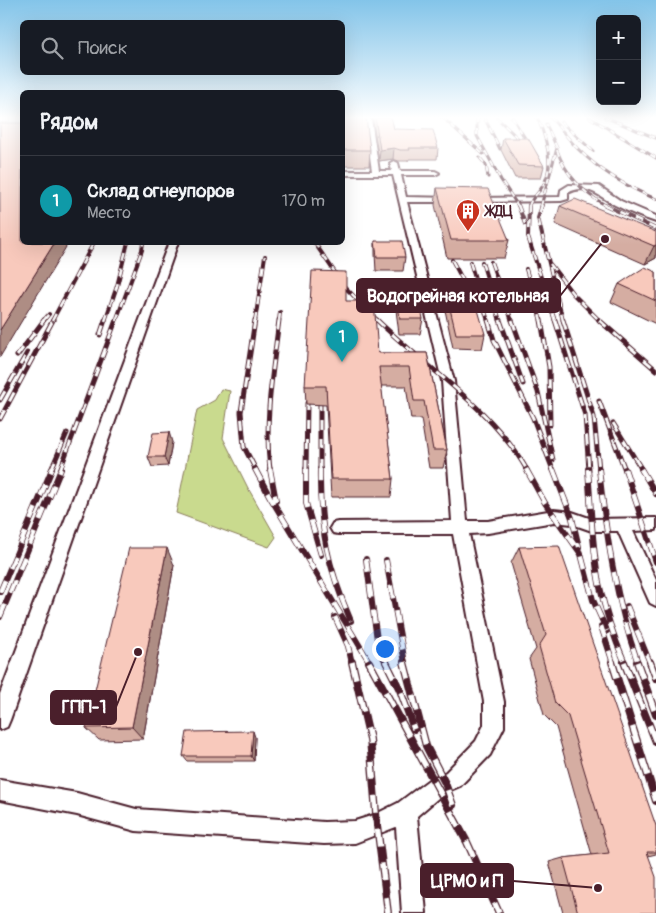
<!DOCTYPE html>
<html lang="ru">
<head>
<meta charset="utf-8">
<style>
  :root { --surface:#171b24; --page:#242831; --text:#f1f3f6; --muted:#9ea1a6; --line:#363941; --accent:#c8321e }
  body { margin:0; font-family:Pangolin,sans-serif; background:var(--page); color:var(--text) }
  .controls { position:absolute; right:15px; top:15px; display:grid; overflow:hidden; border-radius:8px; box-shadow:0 5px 20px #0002 }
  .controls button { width:45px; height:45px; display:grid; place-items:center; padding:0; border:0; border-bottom:1px solid var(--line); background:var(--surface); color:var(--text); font:25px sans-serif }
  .you { position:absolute; left:384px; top:648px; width:18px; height:18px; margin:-12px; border:4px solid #fff; border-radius:50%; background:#1a73e8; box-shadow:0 0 0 8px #1a73e833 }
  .badge { display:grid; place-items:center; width:32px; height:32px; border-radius:50%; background:var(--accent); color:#fff; font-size:16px; font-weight:700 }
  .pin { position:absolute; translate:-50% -41px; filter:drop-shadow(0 1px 2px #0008) }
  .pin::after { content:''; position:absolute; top:26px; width:18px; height:15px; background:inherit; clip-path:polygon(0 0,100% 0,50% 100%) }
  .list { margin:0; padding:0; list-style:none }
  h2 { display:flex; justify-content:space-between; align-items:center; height:65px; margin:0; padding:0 20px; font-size:21px }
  h2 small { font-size:16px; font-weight:400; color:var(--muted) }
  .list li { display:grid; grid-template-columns:32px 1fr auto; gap:15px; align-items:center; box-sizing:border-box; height:90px; padding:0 20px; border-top:1px solid var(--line) }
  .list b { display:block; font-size:19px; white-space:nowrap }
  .list p { margin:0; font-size:16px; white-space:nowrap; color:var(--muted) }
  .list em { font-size:16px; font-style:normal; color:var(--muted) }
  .icon { flex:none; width:28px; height:28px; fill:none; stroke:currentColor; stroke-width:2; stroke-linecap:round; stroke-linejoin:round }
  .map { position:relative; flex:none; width:656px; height:913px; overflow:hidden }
  .search { position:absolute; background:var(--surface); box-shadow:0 5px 20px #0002; left:20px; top:20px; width:325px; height:55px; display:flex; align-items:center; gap:12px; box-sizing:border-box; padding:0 18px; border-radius:8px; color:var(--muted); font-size:19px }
  .panel { position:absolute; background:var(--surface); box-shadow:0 5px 20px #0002; left:20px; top:90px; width:325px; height:155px; border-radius:8px }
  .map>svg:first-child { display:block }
  .green { fill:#c9da8e; stroke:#8a7c5c }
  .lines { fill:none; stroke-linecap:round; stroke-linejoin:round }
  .minor-casing { stroke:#4a1f2b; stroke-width:4 }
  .minor { fill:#fff; fill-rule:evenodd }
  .rail-far4-casing { stroke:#4a1f2b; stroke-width:3 }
  .rail-far3-casing { stroke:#4a1f2b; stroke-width:4 }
  .rail-far2-casing { stroke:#4a1f2b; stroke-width:5 }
  .rail-far1-casing { stroke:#4a1f2b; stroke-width:6 }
  .rail-casing { stroke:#4a1f2b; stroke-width:8 }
  .rail-far4 { stroke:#fff; stroke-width:2; stroke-dasharray:6; stroke-linecap:butt }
  .rail-far3 { stroke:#fff; stroke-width:2.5; stroke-dasharray:8; stroke-linecap:butt }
  .rail-far2 { stroke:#fff; stroke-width:3; stroke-dasharray:10; stroke-linecap:butt }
  .rail-far1 { stroke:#fff; stroke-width:4.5; stroke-dasharray:13; stroke-linecap:butt }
  .rail { stroke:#fff; stroke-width:5.5; stroke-dasharray:17; stroke-linecap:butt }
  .wall { fill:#d5ada2; stroke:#4a1f2b }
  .shaded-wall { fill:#ae8d84; stroke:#4a1f2b }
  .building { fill:#f8c9bc; stroke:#4a1f2b }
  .labels { text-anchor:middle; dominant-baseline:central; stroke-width:4; stroke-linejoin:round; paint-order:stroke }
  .far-poi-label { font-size:14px; font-weight:bold; fill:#4a1f2b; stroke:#fff; text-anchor:start }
  .leader { fill:none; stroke:#4a1f2b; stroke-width:2 }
  .callout-dot { fill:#4a1f2b; stroke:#fff; stroke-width:2 }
  .callout { fill:#4a1f2b; stroke:#4a1f2b; stroke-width:2 }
  .callout-label { font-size:18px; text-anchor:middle; font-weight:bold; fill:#fff }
</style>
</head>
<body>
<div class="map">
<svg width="656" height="913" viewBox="0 0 656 913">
  <rect width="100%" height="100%" fill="#fff"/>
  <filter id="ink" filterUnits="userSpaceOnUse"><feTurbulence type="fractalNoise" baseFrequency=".02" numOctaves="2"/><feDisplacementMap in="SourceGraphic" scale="10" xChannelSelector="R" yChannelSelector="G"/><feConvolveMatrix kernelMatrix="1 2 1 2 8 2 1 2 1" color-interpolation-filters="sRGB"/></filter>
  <g filter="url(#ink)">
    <path class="green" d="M221,389L230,391L223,438L248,488L276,537L269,547L176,513L197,410L215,400Z"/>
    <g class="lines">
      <g class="minor-casing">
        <path id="minor" d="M368,117L371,119L379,171H392L390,163L394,161L398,163L400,171H435L439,173L435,175H401L406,197L454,198L458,200L454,202H407L454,381L467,521H488L554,510L572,512L592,519L656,518V530L633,531L656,580V606L650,603L618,531H592L572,524L554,522L488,533L469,534L504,702V727L490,755L460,786L444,793L417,816L426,913H402L396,827L355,843L324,844L136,831L77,815L0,800V780L77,793L136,809L324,822L355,821L374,815L398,803L430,779L446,772L476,741L484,725V702L453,534H338L333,533L330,528L333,523L338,522L452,521L442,381L393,175H342V171H372L365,119Z
          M569,185L599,186L621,201L656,216V222C643,218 627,211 615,205C600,197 586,182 568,193V199L561,201L476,202L472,200L476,198L560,197L561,190Z
          M169,242H178L10,720L7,727L0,730V694Z"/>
      </g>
      <use href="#minor" class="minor"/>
      <g class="rail-far4-casing">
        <path id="rail-far4" d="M442,117L483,154
          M477,117V136L501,180L518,206
          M484,117L500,149
          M496,117L527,147
          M512,117L528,143
          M550,117C560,127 568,139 578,149C600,171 627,187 656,199
          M589,117L656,158
          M605,117L656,138
          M561,122L593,151
          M557,150C566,176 583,193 607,206
          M480,158L486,165L488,177
          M529,206C531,198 538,194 542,187C556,166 546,137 537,117
          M541,206L557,148L546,124"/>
      </g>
      <g class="rail-far3-casing">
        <path id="rail-far3" d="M518,205L525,224
          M529,205L528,237L555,321
          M542,205L538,218L563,321
          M605,205L656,229
          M314,242L345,287L378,321
          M452,260L478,309
          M470,262L488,321
          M482,262L500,321
          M491,262L512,321
          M550,264L573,294L600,321
          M526,269L541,321
          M43,321L49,314
          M52,321L94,242
          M105,321L117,286L128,242
          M116,321L142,250L143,242
          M255,321L265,256
          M279,321L280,312"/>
      </g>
      <g class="rail-far2-casing">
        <path id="rail-far2" d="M255,320L241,412L244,447L256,470
          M377,320C427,369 492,408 527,470
          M488,320L494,340L533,418L553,470
          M500,320L523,384
          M512,320L538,392L553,460
          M541,320L549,367L550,425
          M555,320L585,415L589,470
          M563,320L594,417L599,470
          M599,320L656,370
          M100,335L105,320
          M17,356L44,320
          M0,400L27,353
          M599,401L625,470
          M0,419L53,320
          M613,423L642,470
          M51,470L67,433
          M60,470L116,320
          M270,470C264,420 273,370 279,320
          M306,470L307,403
          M320,470V402"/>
      </g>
      <g class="rail-far1-casing">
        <path id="rail-far1" d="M255,469L270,497L370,663
          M270,469L276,501
          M306,469V503L321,555
          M320,469C319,527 328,568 351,621
          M526,469L545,503L581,554L593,600L607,631
          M553,469L572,518L579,547
          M588,469C591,507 592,546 599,583C605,611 614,638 625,663
          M599,469C606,534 616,602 638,663
          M625,469L656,562
          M641,469L656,494
          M366,559L378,647L386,663
          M386,560L405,663
          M0,592L52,469
          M627,606L650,663
          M0,617L61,469
          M335,617L348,646L352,663
          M601,626L613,663"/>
      </g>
      <g class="rail-casing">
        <path id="rail" d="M352,662L370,739L377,825L388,913
          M369,662L467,842L499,913
          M386,662L400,690L414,729
          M404,662L426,746L445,783L453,805
          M612,662L656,801
          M624,662L656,742
          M637,662L656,715
          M650,662L656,678"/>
      </g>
      <use href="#rail-far4" class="rail-far4"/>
      <use href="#rail-far3" class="rail-far3"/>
      <use href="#rail-far2" class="rail-far2"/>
      <use href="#rail-far1" class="rail-far1"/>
      <use href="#rail" class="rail"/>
    </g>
    <path class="wall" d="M342,117L370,150L369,166H342Z
      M373,117H391L394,129L438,148L437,159H409L408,161H399L393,159L379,161L373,121Z
      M503,138L544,166L541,178H515L501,150Z
      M437,188L509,240L504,258H447L435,205Z
      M560,206L656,232V258L645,264L555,224Z
      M375,241L405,257L403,271H376L375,254Z
      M656,272V324L611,302L619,284Z
      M396,288L423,319L420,334H399L395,302Z
      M447,296L485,334L482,349L453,348L445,310Z
      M346,301L378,353H427L447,450L443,468H429L421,419H411L406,386H381L393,479L391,497H331L326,405L306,404L305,386Z
      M172,442L168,466L152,467L148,457Z
      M519,547L656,826V854L648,856L656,913H563L549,862L563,858L592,855L556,727L544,715L529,659L536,649L511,563Z
      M174,565L143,739L99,740L86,728Z
      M255,737L254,761H187L183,756Z"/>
    <path class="shaded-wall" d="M394,148L393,159L379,161L380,150Z
      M55,242H69L0,357V330Z
      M656,245V258L645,264L654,246Z
      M169,432L172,442L168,466L164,457Z
      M167,548L174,565L143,739L132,727Z
      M253,731L255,737L254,761L251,756Z"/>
    <path class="building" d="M342,117H366L370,150H342Z
      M375,117H391L394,129L433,130L438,148H409L410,150H400L394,148L380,150Z
      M0,123H22V242H55L0,330Z
      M503,138H528L544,166L518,165Z
      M437,188L488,189L509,240H451Z
      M575,199L656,232V245L654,246L560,206Z
      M375,241H402L405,257H377Z
      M645,267L656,272V301L619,284Z
      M312,271L346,272V301H374L378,353H427L447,450H433L424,401H414L409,367H379L393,479H331L326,386H305Z
      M396,288H417L423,319H400Z
      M447,296H474L485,334H456Z
      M169,432L164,457H148L153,433Z
      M559,546L656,826V852H647L656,877V913H578L563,858L609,853L568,716L555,703L539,646L546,635L519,547Z
      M129,548H167L132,727L86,728Z
      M253,731L251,756H183L187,732Z"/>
  </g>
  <linearGradient id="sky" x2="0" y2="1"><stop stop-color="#83c4e9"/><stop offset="0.48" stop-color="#fff"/><stop offset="1" stop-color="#fff" stop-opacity="0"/></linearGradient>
  <rect width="656" height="245" fill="url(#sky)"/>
  <defs>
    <g id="building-pin" transform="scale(1.25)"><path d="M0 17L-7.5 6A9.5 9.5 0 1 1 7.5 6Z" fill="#c8321e" stroke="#fff"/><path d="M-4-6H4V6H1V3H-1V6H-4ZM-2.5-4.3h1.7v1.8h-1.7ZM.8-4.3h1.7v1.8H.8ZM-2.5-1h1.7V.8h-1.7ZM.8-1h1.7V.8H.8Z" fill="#fff"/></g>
  </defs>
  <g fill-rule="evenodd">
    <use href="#building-pin" x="468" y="211"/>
  </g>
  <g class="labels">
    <g class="far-poi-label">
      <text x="486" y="211">ЖДЦ</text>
    </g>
  </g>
  <path class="leader" d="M605 239L560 296M138 652L116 707M598 888L513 881"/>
  <g class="callout-dot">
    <circle cx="605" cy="239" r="5"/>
    <circle cx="138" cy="652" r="5"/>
    <circle cx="598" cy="888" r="5"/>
  </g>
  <g class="callout">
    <rect x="357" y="279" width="203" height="33" rx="5"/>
    <rect x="51" y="691" width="65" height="33" rx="5"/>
    <rect x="421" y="864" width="92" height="33" rx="5"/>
  </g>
  <g class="callout-label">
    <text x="458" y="302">Водогрейная котельная</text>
    <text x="84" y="713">ГПП-1</text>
    <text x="467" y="887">ЦРМО и П</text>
  </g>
</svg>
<div class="controls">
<button>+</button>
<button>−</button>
</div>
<div class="you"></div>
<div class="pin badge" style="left:342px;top:362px;background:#0f9aa8">1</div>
<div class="search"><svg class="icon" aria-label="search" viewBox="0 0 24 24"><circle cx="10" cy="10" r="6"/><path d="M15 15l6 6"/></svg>Поиск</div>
<section class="panel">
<h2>Рядом<small></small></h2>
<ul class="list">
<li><span class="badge" style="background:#0f9aa8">1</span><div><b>Склад огнеупоров</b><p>Место</p></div><em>170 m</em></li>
</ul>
</section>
</div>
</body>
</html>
